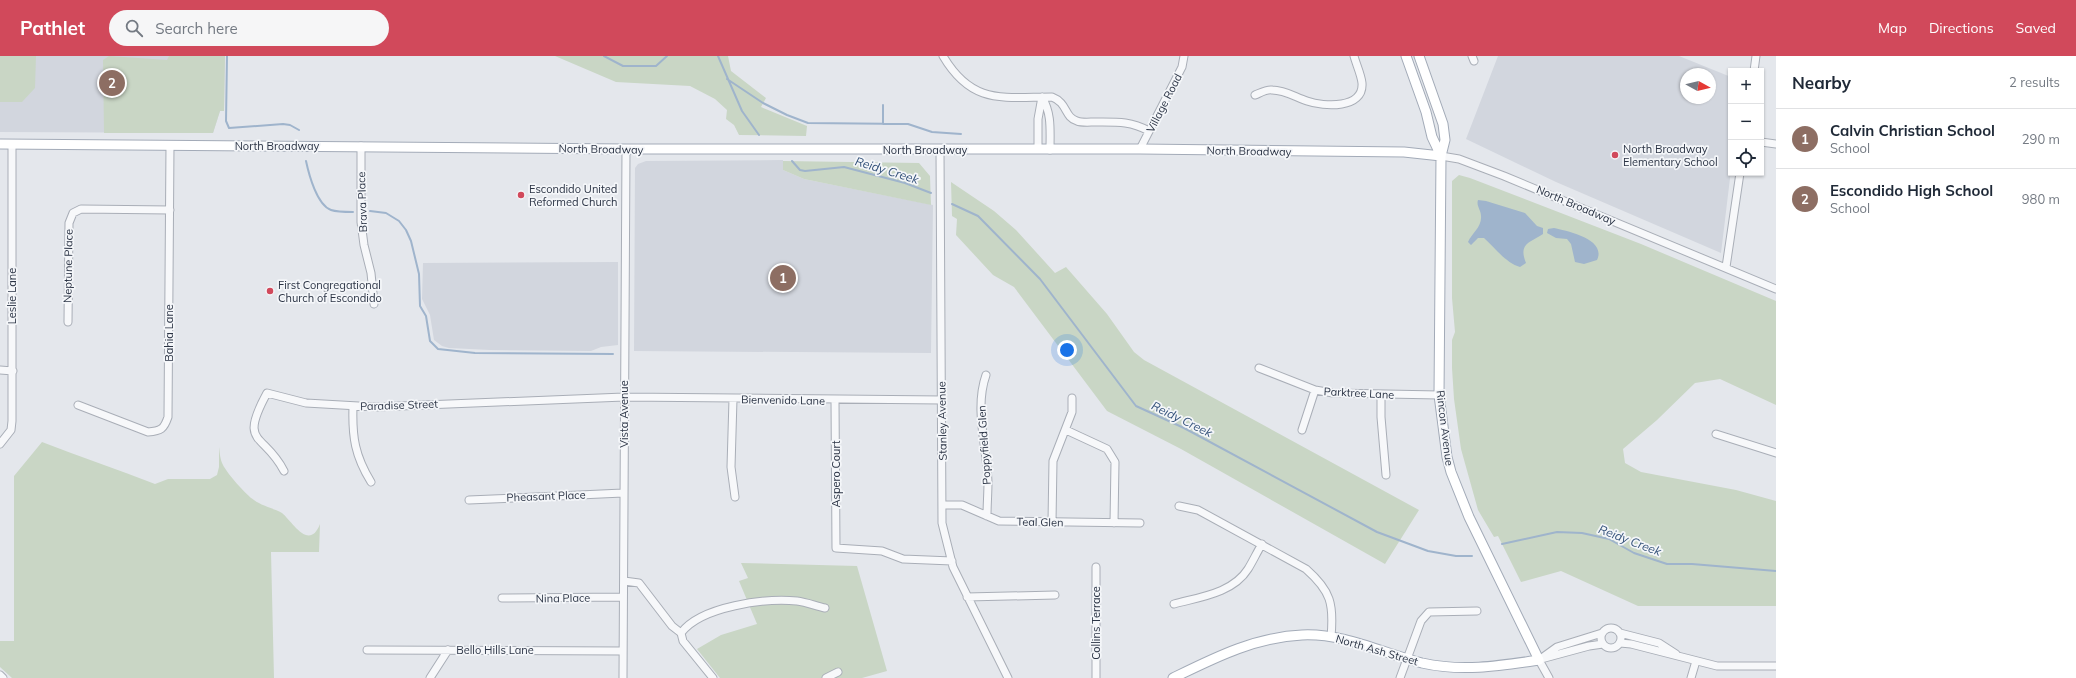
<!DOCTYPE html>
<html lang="en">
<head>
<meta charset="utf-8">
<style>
  :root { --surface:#fff; --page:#f6f6f7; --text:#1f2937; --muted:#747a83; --line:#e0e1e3; --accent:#d1495b }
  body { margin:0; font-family:Mulish,sans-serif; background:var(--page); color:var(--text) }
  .controls { position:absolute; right:12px; top:12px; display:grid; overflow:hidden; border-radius:0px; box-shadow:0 1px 3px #0004 }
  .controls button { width:36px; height:36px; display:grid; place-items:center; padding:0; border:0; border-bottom:1px solid var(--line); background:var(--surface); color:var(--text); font:20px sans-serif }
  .compass { position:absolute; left:1680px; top:12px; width:36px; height:36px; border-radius:50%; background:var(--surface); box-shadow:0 1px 3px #0004; rotate:98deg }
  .you { position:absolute; left:1067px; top:294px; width:14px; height:14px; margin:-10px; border:3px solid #fff; border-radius:50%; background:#1a73e8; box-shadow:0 0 0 6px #1a73e833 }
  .badge { display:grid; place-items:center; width:26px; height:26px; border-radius:50%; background:var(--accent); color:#fff; font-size:13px; font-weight:700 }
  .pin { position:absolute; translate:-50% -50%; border:2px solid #fff; box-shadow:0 1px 4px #0006 }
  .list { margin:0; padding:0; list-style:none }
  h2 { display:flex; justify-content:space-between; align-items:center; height:52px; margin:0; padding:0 16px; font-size:17px }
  h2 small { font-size:13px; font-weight:400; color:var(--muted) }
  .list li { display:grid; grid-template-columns:26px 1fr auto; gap:12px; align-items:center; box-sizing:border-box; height:60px; padding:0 16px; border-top:1px solid var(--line) }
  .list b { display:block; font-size:15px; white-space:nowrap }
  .list p { margin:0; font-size:13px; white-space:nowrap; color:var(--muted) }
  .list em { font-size:13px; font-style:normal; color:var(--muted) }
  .icon { flex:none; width:22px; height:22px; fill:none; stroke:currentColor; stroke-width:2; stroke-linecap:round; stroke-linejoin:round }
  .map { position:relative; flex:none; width:1776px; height:622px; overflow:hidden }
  header { display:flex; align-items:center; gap:24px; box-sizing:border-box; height:56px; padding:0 20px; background:var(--accent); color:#fff }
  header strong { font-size:19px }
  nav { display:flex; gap:22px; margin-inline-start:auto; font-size:14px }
  .search { width:280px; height:36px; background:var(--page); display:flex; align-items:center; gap:10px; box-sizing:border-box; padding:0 14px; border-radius:22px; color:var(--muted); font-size:15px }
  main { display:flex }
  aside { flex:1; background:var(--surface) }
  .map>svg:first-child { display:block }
  .built { fill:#d2d6de; fill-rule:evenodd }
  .green { fill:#c9d6c5 }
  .water { fill:#9fb4cc }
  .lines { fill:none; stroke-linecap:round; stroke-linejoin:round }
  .stream { stroke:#9fb4cc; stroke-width:2 }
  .minor-casing { stroke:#a9aeb7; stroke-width:9 }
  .major-casing { stroke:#a3abb8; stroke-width:11 }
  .minor { stroke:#f7f8fa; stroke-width:7 }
  .major { stroke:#fff; stroke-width:9 }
  .poi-dot { fill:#d1495b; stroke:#f4f6f9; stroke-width:1.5 }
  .labels { text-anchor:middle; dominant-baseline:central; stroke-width:3.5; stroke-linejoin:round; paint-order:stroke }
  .street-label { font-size:11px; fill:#2b3445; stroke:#f4f6f9 }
  .poi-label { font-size:11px; fill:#2b3445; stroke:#f4f6f9; text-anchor:start }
  .water-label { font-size:12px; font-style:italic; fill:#34527a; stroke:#f4f6f9 }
</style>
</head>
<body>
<header>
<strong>Pathlet</strong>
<div class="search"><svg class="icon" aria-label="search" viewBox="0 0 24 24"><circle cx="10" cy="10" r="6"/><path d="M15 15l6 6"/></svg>Search here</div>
<nav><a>Map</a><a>Directions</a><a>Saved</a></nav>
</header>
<main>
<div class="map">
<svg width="1776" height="622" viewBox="0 0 1776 622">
  <rect width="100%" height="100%" fill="#e4e7ec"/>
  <path class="built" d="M0,0H225L224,55H220L213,77L0,76Z
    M1498,0H1679L1731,21V114L1721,197L1556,126L1466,83ZM1686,18H1710V42H1686Z
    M783,104V114L804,123L933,149L931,297L634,295L635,112L638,108L646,105Z
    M618,206V289L601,291L591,295L490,294L449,292L442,290L434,284L430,259L422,243L423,207Z"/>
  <path class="green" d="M0,0H36L35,32L22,46H0Z
    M109,0L167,4L169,0H225L224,55H220L213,77H104L103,4Z
    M555,0H728L731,15L766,42L761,51L807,70L806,80L739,79L734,69L726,63L727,54L715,43L690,30L616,26Z
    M783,105L919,107L930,120L931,149L804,123L783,114Z
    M1459,119L1470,122L1641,188L1776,245V349L1720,323L1695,327L1657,364L1623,393L1625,407L1641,416L1736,434L1776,445V550H1638L1561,515L1521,526L1498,480L1494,481L1478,454L1461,393L1454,343L1452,312V284L1455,276L1452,242V125Z
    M951,126L994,155L1016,174L1055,217L1066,211L1107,258L1134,296L1144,304L1419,454L1385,508L1181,393L1107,355L1014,231L993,219L956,179L957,163L952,160Z
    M42,386C80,401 117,413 155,428L168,423H210L217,419L219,411V391C220,398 220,403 223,409C227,417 246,439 254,444C262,450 273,452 282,457C292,465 309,496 320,468L319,496H271L274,622H12L0,611V585H14V420Z
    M741,507L857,510L887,615L862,622H720L697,593L721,579L757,568L739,525L748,522Z"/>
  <path class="water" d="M1478,144L1486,145L1525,157L1537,170L1543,172V178C1530,187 1518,187 1526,207L1520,211C1506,207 1495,192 1484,182H1478L1471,189L1468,186C1472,177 1482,171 1481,160C1481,154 1476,150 1478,144Z
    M1554,172C1567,175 1607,183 1597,204L1584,208L1575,206L1571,188L1567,183L1556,182L1547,177L1548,173Z"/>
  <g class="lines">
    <path class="stream" d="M227,0L226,65L229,72L283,68L290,69L299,74
      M604,0L623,10H656L667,0
      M718,0L742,55L759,79
      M727,23L763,47L787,59L808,67L908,68L932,76L961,78
      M883,68V49
      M306,105C309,119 317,149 331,154C337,156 346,156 353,156
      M792,105L800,114L805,115L844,111L905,127L931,137
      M952,148L978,160L1040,223L1136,350L1184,372L1377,476L1428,495L1456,500H1472
      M370,155L386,157L399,165L406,174L411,185L419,218L420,250L426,260L430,285L438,293L475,297L613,298
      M1502,488L1557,476L1582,477L1609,483L1634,497L1667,508H1692L1776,515"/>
    <g class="minor-casing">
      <path id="minor" d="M943,0C972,49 1002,41 1052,41C1068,47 1064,61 1077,65C1082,67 1090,66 1095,66C1117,66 1130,65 1149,75
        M1472,0L1474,5
        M1754,15L1756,0
        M1255,39C1260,37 1267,33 1272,34C1285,34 1295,41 1307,45C1324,51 1364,53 1362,27C1361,18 1356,8 1354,0
        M1042,41C1052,58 1050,74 1050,94
        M1761,86L1776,88
        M361,90V166L364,189L371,217L374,248
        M1038,93V63L1042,41
        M1140,93L1182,11L1184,0
        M940,94L942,467L953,511L1008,622
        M1441,100L1459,103L1504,120L1776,233
        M1726,211L1740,117
        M68,266L69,167L73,157L81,153L170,154
        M1259,312L1315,334L1333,337L1439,339
        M0,314L13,315
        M986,319C974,353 987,391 988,426C988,437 987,449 987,460
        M1381,338V361L1386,419
        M733,343L731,411L735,441
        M835,344L836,492L882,495L903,503L952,505
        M78,349L148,376C161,375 164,373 168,361L170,89
        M353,351C352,381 355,400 371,426
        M1066,374L1107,393L1115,406L1114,467
        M1302,374L1315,334
        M1716,378L1776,397
        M0,388L11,374L12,365V88
        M284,415C264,376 238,390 267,337L306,347L376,351L624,341L942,344
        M469,444L623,437
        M942,449H962L999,465L1140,467
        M1179,450L1198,454L1306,513C1331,535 1334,548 1331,581
        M1052,466L1053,405L1072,356V342
        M1096,511V622
        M624,525L639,527L672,570L681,577
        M967,541L1055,539
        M502,542L623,541
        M1174,548C1200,541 1233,537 1248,513C1253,505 1257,496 1262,488
        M1601 582a10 10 0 1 1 20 0a10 10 0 1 1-20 0Z
        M681,577C701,550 766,542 797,545C806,546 816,550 825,552
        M681,577L683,585L713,622
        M1620,577L1659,587L1676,598
        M1620,587L1631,588L1717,610H1776
        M367,594L623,595
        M1541,603L1589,590L1603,588
        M1539,604L1557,591L1602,577
        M1539,604L1549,622
        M0,619L3,622
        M430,622L448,594
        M623,622L626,93
        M826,622L838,616
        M1400,622L1421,565L1429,556L1477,555
        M1691,622L1696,605"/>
    </g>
    <g class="major-casing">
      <path id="major" d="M1406,0L1426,56L1432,81L1441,100
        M0,88L626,93H1140L1404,96L1441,100
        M1173,622C1214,602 1255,581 1302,579C1344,577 1382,597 1422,607C1462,616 1499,610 1539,604L1469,461L1451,416L1447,401L1439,339L1441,100L1445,84L1443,68L1419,0"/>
    </g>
    <use href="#minor" class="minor"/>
    <use href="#major" class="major"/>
  </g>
  <g class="poi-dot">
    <circle cx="1615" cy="99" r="4"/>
    <circle cx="521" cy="139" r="4"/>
    <circle cx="270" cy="235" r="4"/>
  </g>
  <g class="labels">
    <g class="street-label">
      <text transform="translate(1164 47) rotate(-63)">Village Road</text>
      <text x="277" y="90">North Broadway</text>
      <text transform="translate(601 93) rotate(1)">North Broadway</text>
      <text x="925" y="94">North Broadway</text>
      <text transform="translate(1249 95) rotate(1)">North Broadway</text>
      <text transform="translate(362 146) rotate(-92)">Brava Place</text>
      <text transform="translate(1576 149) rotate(23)">North Broadway</text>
      <text transform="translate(68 210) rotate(-89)">Neptune Place</text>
      <text transform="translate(12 240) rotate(-90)">Leslie Lane</text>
      <text transform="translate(169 277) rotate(-90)">Bahia Lane</text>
      <text transform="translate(1359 337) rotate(3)">Parktree Lane</text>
      <text transform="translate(783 344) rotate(1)">Bienvenido Lane</text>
      <text transform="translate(399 349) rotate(-2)">Paradise Street</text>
      <text transform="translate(624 358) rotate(-90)">Vista Avenue</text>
      <text transform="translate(942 365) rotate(-91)">Stanley Avenue</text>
      <text transform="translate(1445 372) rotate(83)">Rincon Avenue</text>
      <text transform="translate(984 389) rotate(-94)">Poppyfield Glen</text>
      <text transform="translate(836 418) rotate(-90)">Aspero Court</text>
      <text transform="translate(546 440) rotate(-2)">Pheasant Place</text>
      <text transform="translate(1040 466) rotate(1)">Teal Glen</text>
      <text transform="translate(563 542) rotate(-1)">Nina Place</text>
      <text transform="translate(1096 567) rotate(-90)">Collins Terrace</text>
      <text x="495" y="594">Bello Hills Lane</text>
      <text transform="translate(1377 594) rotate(16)">North Ash Street</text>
    </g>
    <g class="poi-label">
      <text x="1623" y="93">North Broadway<tspan x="1623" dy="13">Elementary School</tspan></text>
      <text x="529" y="133">Escondido United<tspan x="529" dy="13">Reformed Church</tspan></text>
      <text x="278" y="229">First Congregational<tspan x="278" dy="13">Church of Escondido</tspan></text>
    </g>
    <g class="water-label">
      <text transform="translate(887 114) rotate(17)">Reidy Creek</text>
      <text transform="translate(1182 363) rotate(26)">Reidy Creek</text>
      <text transform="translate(1630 484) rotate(21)">Reidy Creek</text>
    </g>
  </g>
</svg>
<div class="controls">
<button>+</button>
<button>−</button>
<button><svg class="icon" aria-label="locate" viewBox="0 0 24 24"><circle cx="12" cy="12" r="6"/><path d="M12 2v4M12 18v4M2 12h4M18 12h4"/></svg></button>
</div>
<svg class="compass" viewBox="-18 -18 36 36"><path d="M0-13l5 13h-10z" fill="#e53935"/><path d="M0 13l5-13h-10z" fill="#747a83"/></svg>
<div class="you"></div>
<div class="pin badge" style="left:783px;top:222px;background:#8d6e63">1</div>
<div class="pin badge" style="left:112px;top:27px;background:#8d6e63">2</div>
</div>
<aside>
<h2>Nearby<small>2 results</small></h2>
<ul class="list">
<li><span class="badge" style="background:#8d6e63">1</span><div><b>Calvin Christian School</b><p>School</p></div><em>290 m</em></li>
<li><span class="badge" style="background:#8d6e63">2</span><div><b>Escondido High School</b><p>School</p></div><em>980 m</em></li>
</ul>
</aside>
</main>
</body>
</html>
